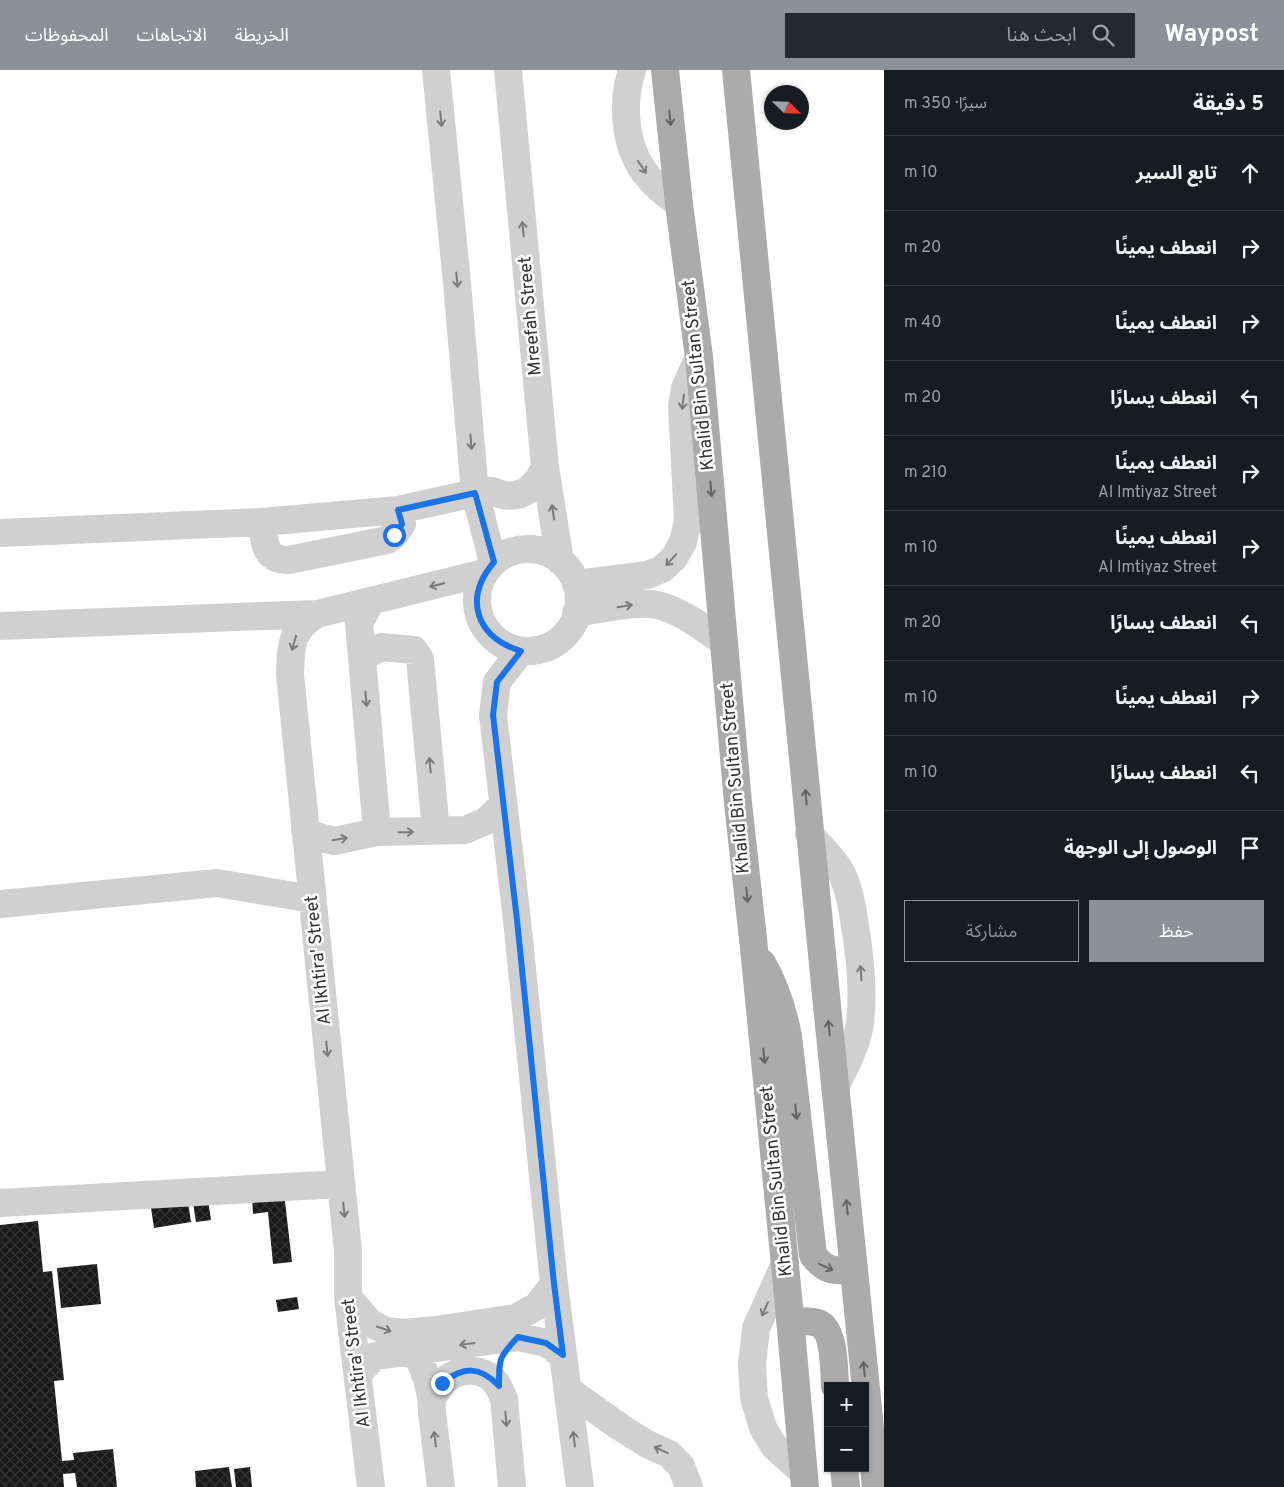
<!DOCTYPE html>
<html lang="ar">
<head>
<meta charset="utf-8">
<style>
  :root { --surface:#171b24; --page:#242831; --text:#f1f3f6; --muted:#9ea1a6; --line:#363941; --accent:#8c9099 }
  body { margin:0; font-family:Overpass,"Noto Sans Arabic",sans-serif; background:var(--page); color:var(--text); direction:rtl }
  .controls { position:absolute; right:15px; bottom:15px; display:grid; overflow:hidden; border-radius:0px; box-shadow:0 1px 4px #0004 }
  .controls button { width:45px; height:45px; display:grid; place-items:center; padding:0; border:0; border-bottom:1px solid var(--line); background:var(--surface); color:var(--text); font:25px sans-serif }
  .compass { position:absolute; left:764px; top:15px; width:45px; height:45px; border-radius:50%; background:var(--surface); box-shadow:0 1px 4px #0004; rotate:113deg }
  .stop { position:absolute; width:15px; height:15px; margin:-11px; border:4px solid #1a73e8; border-radius:50%; background:#fff }
  .stop.end { background:#1a73e8; border-color:#fff; box-shadow:0 1px 5px #0008 }
  .list { margin:0; padding:0; list-style:none }
  h2 { display:flex; justify-content:space-between; align-items:center; height:65px; margin:0; padding:0 20px; font-size:21px }
  h2 small { font-size:16px; font-weight:400; color:var(--muted) }
  .list li { display:grid; grid-template-columns:32px 1fr auto; gap:15px; align-items:center; box-sizing:border-box; height:75px; padding:0 20px; border-top:1px solid var(--line) }
  .list b { display:block; font-size:19px; white-space:nowrap }
  .list p { margin:0; font-size:16px; white-space:nowrap; color:var(--muted) }
  .list em { font-size:16px; font-style:normal; color:var(--muted) }
  .actions { display:flex; gap:10px; padding:15px 20px }
  .actions a { flex:1; padding:11px 0; border:1px solid var(--accent); border-radius:0px; text-align:center; font-size:18px; color:var(--accent) }
  .actions .main { background:var(--accent); color:#fff }
  .icon { flex:none; width:28px; height:28px; fill:none; stroke:currentColor; stroke-width:2; stroke-linecap:round; stroke-linejoin:round }
  .map { position:relative; flex:none; width:884px; height:1417px; overflow:hidden; direction:ltr }
  header { display:flex; align-items:center; gap:30px; box-sizing:border-box; height:70px; padding:0 25px; background:var(--accent); color:#fff }
  header strong { font-size:24px }
  nav { display:flex; gap:28px; margin-inline-start:auto; font-size:18px }
  .search { width:350px; height:45px; background:var(--page); display:flex; align-items:center; gap:12px; box-sizing:border-box; padding:0 18px; border-radius:0px; color:var(--muted); font-size:19px }
  main { display:flex }
  aside { flex:1; background:var(--surface) }
  .map>svg:first-child { display:block }
  .building { fill:url(#building-cross-hatch) }
  .lines { fill:none; stroke-linecap:round; stroke-linejoin:round }
  .minor { stroke:#d0d0d0; stroke-width:28 }
  .major { stroke:#ababab; stroke-width:28 }
  .oneway { stroke:#636363 }
  .oneway2 { stroke:#7a7a7a }
  .route { stroke:#1a73e8; stroke-width:6 }
  .labels { text-anchor:middle; dominant-baseline:central; stroke-width:5; stroke-linejoin:round; paint-order:stroke }
  .street-label { font-size:18px; fill:#333; stroke:#fff }
</style>
</head>
<body>
<header>
<strong>Waypost</strong>
<div class="search"><svg class="icon" aria-label="search" viewBox="0 0 24 24"><circle cx="10" cy="10" r="6"/><path d="M15 15l6 6"/></svg>ابحث هنا</div>
<nav><a>الخريطة</a><a>الاتجاهات</a><a>المحفوظات</a></nav>
</header>
<main>
<aside>
<h2>5 دقيقة<small>سيرًا · 350 m</small></h2>
<ul class="list">
<li><svg class="icon" aria-label="ahead" viewBox="0 0 24 24"><path d="M12 20V5M6 11l6-6 6 6"/></svg><div><b>تابع السير</b></div><em>10 m</em></li>
<li><svg class="icon" aria-label="right" viewBox="0 0 24 24"><path d="M7 20v-9h11M14 6l5 5-5 5"/></svg><div><b>انعطف يمينًا</b></div><em>20 m</em></li>
<li><svg class="icon" aria-label="right" viewBox="0 0 24 24"><path d="M7 20v-9h11M14 6l5 5-5 5"/></svg><div><b>انعطف يمينًا</b></div><em>40 m</em></li>
<li><svg class="icon" aria-label="left" viewBox="0 0 24 24"><path d="M17 20v-9H6M10 6l-5 5 5 5"/></svg><div><b>انعطف يسارًا</b></div><em>20 m</em></li>
<li><svg class="icon" aria-label="right" viewBox="0 0 24 24"><path d="M7 20v-9h11M14 6l5 5-5 5"/></svg><div><b>انعطف يمينًا</b><p>Al Imtiyaz Street</p></div><em>210 m</em></li>
<li><svg class="icon" aria-label="right" viewBox="0 0 24 24"><path d="M7 20v-9h11M14 6l5 5-5 5"/></svg><div><b>انعطف يمينًا</b><p>Al Imtiyaz Street</p></div><em>10 m</em></li>
<li><svg class="icon" aria-label="left" viewBox="0 0 24 24"><path d="M17 20v-9H6M10 6l-5 5 5 5"/></svg><div><b>انعطف يسارًا</b></div><em>20 m</em></li>
<li><svg class="icon" aria-label="right" viewBox="0 0 24 24"><path d="M7 20v-9h11M14 6l5 5-5 5"/></svg><div><b>انعطف يمينًا</b></div><em>10 m</em></li>
<li><svg class="icon" aria-label="left" viewBox="0 0 24 24"><path d="M17 20v-9H6M10 6l-5 5 5 5"/></svg><div><b>انعطف يسارًا</b></div><em>10 m</em></li>
<li><svg class="icon" aria-label="arrive" viewBox="0 0 24 24"><path d="M6 21V4h12l-3 4 3 4H6"/></svg><div><b>الوصول إلى الوجهة</b></div></li>
</ul>
<div class="actions"><a class="main">حفظ</a><a>مشاركة</a></div>
</aside>
<div class="map">
<svg width="884" height="1417" viewBox="0 0 884 1417">
  <defs>
    <pattern id="building-cross-hatch" width="8" height="8" patternUnits="userSpaceOnUse" patternTransform="scale(1.25)"><rect width="8" height="8" fill="#1a1a1a"/><path d="M0 0l8 8M0 8l8-8" fill="none" stroke="#333"/></pattern>
  </defs>
  <rect width="100%" height="100%" fill="#fff"/>
  <path class="building" d="M284,1123L292,1192L273,1194L268,1142L253,1144L252,1126Z
    M208,1130L211,1150L196,1152L193,1132Z
    M188,1132L191,1152L154,1158L151,1138Z
    M38,1151L43,1202L52,1201L64,1310L54,1311L62,1391L74,1390L73,1383L113,1379L117,1417H77L75,1403L63,1404L64,1417H0V1155Z
    M97,1194L101,1234L61,1238L57,1198Z
    M297,1227L299,1239L278,1242L276,1230Z
    M229,1397L232,1417H196L195,1401Z
    M250,1397L252,1417H236L234,1399Z"/>
  <g class="lines">
    <path class="minor" d="M436,0L457,213L475,423C480,423 486,421 491,421C495,421 499,424 503,425C524,429 537,415 545,397
      M508,0L545,397L560,491
      M632,0C621,35 624,80 650,109C658,119 669,126 679,134
      M262,452C265,472 263,490 289,490L387,470L394,465L402,454L398,440
      M0,463L262,452L398,440L475,423L493,492
      M477 530a51 51 0 1 1 102 0a51 51 0 1 1-102 0Z
      M576,514L648,505L662,499L674,488L683,472L688,451L682,336L685,318L699,287
      M371,531L359,553L377,762L465,760L486,751L503,735
      M576,543C597,540 638,530 657,535C682,541 703,558 724,572
      M0,556L317,544
      M362,588L381,577L414,580L420,589L436,761
      M305,760L316,766L334,771L377,762
      M809,764C821,777 835,790 843,806C849,820 852,835 854,850C860,884 864,919 860,953C857,975 845,997 835,1017
      M0,834L217,813L312,829
      M0,1133L341,1114
      M785,1194L756,1258L752,1295L754,1328L763,1358L774,1376L803,1402
      M554,1214L580,1417
      M348,1227L370,1253L386,1261L404,1263L435,1260L516,1248L537,1236L554,1214L517,850L493,645L497,612L521,581
      M414,1281C425,1298 432,1321 432,1342L441,1417
      M358,1303L375,1286L519,1267L546,1273L563,1285
      M568,1320L620,1357L647,1374L669,1384L681,1396L689,1417
      M432,1329C435,1324 438,1317 442,1313C458,1296 488,1296 499,1318C501,1321 502,1325 504,1329L512,1417
      M371,1417L348,1227V1181L290,604C291,576 290,560 317,544L484,503"/>
    <path class="major" d="M665,0L679,134L699,287L738,733L754,878L788,1226L805,1417
      M736,0C783,472 826,945 876,1417
      M762,893C775,916 783,940 788,966L813,1185C825,1201 834,1202 854,1199
      M790,1251C799,1251 809,1250 818,1253C835,1260 834,1300 835,1316
      M844,1398L846,1417"/>
  </g>
  <defs><path id="oneway-shaft" d="M-6 0H5M1.5-3L5.5 0L1.5 3" fill="none" stroke-width="1.6" stroke-linecap="round" stroke-linejoin="round" transform="scale(1.25)"/></defs>
  <g class="oneway">
    <use href="#oneway-shaft" transform="translate(670 48) rotate(84)"/>
    <use href="#oneway-shaft" transform="translate(711 419) rotate(85)"/>
    <use href="#oneway-shaft" transform="translate(806 727) rotate(-95)"/>
    <use href="#oneway-shaft" transform="translate(747 825) rotate(84)"/>
    <use href="#oneway-shaft" transform="translate(829 958) rotate(-96)"/>
    <use href="#oneway-shaft" transform="translate(764 986) rotate(84)"/>
    <use href="#oneway-shaft" transform="translate(796 1042) rotate(84)"/>
    <use href="#oneway-shaft" transform="translate(847 1137) rotate(-96)"/>
    <use href="#oneway-shaft" transform="translate(826 1197) rotate(25)"/>
    <use href="#oneway-shaft" transform="translate(864 1299) rotate(-96)"/>
  </g>
  <g class="oneway2">
    <use href="#oneway-shaft" transform="translate(441 49) rotate(84)"/>
    <use href="#oneway-shaft" transform="translate(642 97) rotate(56)"/>
    <use href="#oneway-shaft" transform="translate(523 159) rotate(-96)"/>
    <use href="#oneway-shaft" transform="translate(457 210) rotate(84)"/>
    <use href="#oneway-shaft" transform="translate(683 332) rotate(97)"/>
    <use href="#oneway-shaft" transform="translate(471 372) rotate(85)"/>
    <use href="#oneway-shaft" transform="translate(553 442) rotate(-99)"/>
    <use href="#oneway-shaft" transform="translate(671 490) rotate(132)"/>
    <use href="#oneway-shaft" transform="translate(437 515) rotate(166)"/>
    <use href="#oneway-shaft" transform="translate(625 536) rotate(-9)"/>
    <use href="#oneway-shaft" transform="translate(294 573) rotate(106)"/>
    <use href="#oneway-shaft" transform="translate(366 629) rotate(85)"/>
    <use href="#oneway-shaft" transform="translate(430 695) rotate(-95)"/>
    <use href="#oneway-shaft" transform="translate(406 762) rotate(-1)"/>
    <use href="#oneway-shaft" transform="translate(340 769) rotate(-9)"/>
    <use href="#oneway-shaft" transform="translate(861 903) rotate(-94)"/>
    <use href="#oneway-shaft" transform="translate(327 979) rotate(84)"/>
    <use href="#oneway-shaft" transform="translate(344 1140) rotate(84)"/>
    <use href="#oneway-shaft" transform="translate(765 1239) rotate(114)"/>
    <use href="#oneway-shaft" transform="translate(384 1259) rotate(19)"/>
    <use href="#oneway-shaft" transform="translate(467 1274) rotate(172)"/>
    <use href="#oneway-shaft" transform="translate(506 1349) rotate(85)"/>
    <use href="#oneway-shaft" transform="translate(435 1369) rotate(-97)"/>
    <use href="#oneway-shaft" transform="translate(574 1369) rotate(-97)"/>
    <use href="#oneway-shaft" transform="translate(661 1380) rotate(-155)"/>
  </g>
  <g class="lines">
    <path class="route" d="M394,465L402,454L398,440L475,423L494,492C463,529 476,567 521,581L497,612L493,645L517,850L554,1214L563,1285L546,1273L518,1267C499,1287 499,1288 499,1316C480,1296 464,1296 442,1313"/>
  </g>
  <g class="labels">
    <g class="street-label">
      <text transform="translate(531 246) rotate(-95)">Mreefah Street</text>
      <text transform="translate(699 305) rotate(-96)">Khalid Bin Sultan Street</text>
      <text transform="translate(736 708) rotate(-95)">Khalid Bin Sultan Street</text>
      <text transform="translate(319 890) rotate(-96)">Al Ikhtira' Street</text>
      <text transform="translate(777 1111) rotate(-96)">Khalid Bin Sultan Street</text>
      <text transform="translate(357 1293) rotate(-97)">Al Ikhtira' Street</text>
    </g>
  </g>
</svg>
<div class="controls">
<button>+</button>
<button>−</button>
</div>
<svg class="compass" viewBox="-18 -18 36 36"><path d="M0-13l5 13h-10z" fill="#e53935"/><path d="M0 13l5-13h-10z" fill="#9ea1a6"/></svg>
<div class="stop" style="left:394px;top:465px"></div>
<div class="stop end" style="left:442px;top:1313px"></div>
</div>
</main>
</body>
</html>
